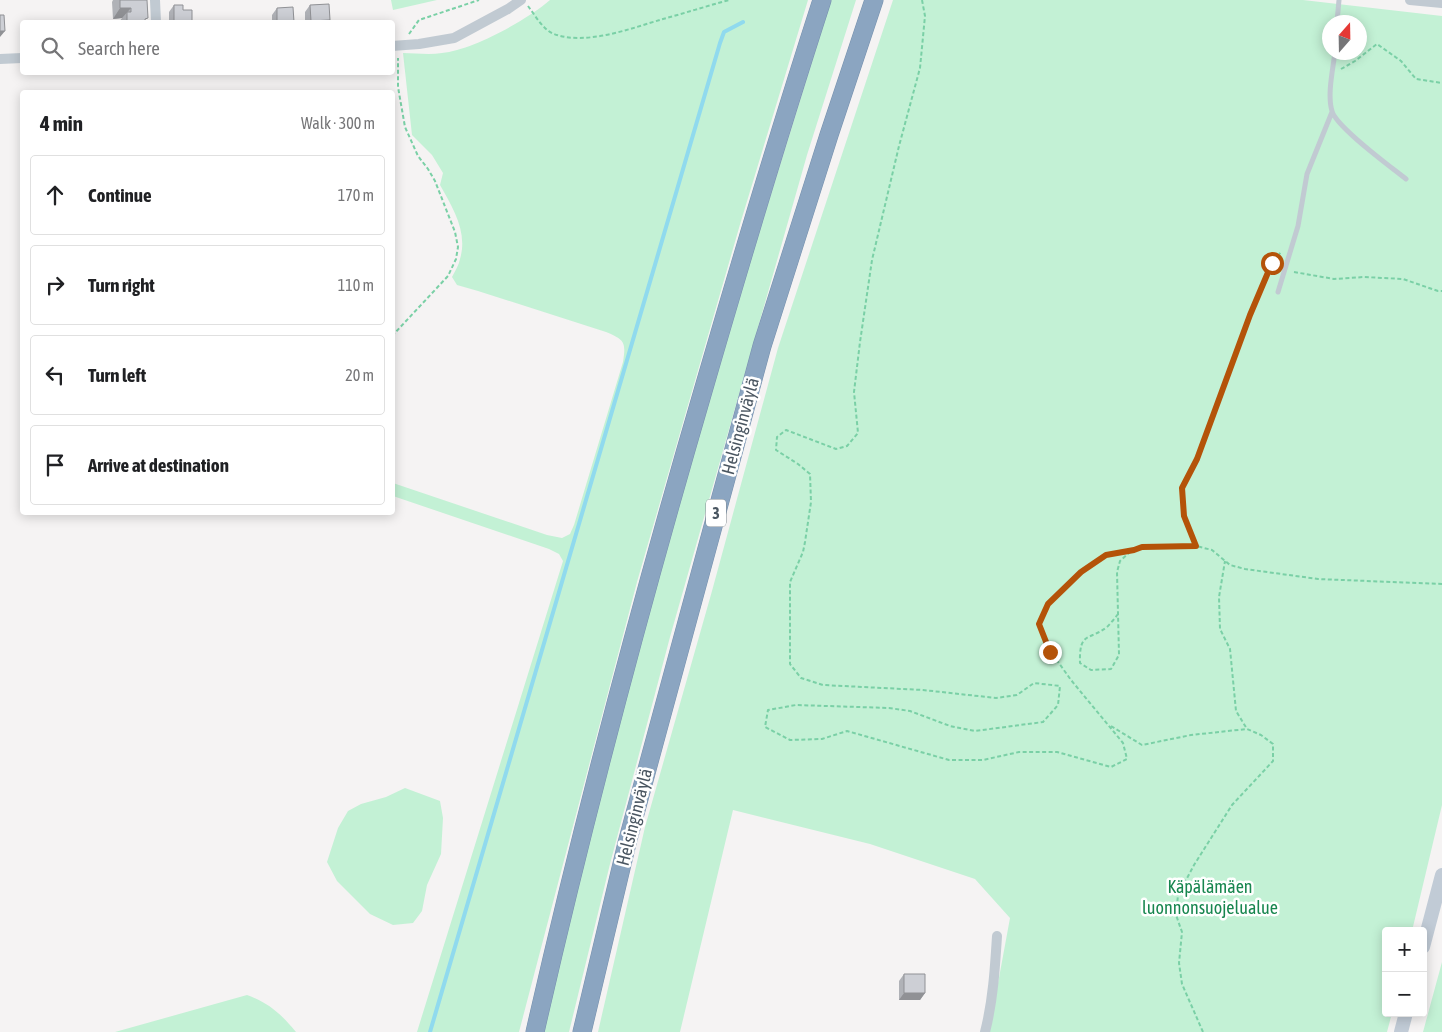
<!DOCTYPE html>
<html lang="en">
<head>
<meta charset="utf-8">
<style>
  :root { --surface:#fff; --page:#f2f2f2; --text:#202124; --muted:#757577; --line:#e0e0e0 }
  body { margin:0; font-family:"Asap Condensed",sans-serif; background:var(--page); color:var(--text) }
  .controls { position:absolute; right:15px; bottom:15px; display:grid; overflow:hidden; border-radius:5px; box-shadow:0 2px 12px #0003 }
  .controls button { width:45px; height:45px; display:grid; place-items:center; padding:0; border:0; border-bottom:1px solid var(--line); background:var(--surface); color:var(--text); font:25px sans-serif }
  .compass { position:absolute; left:1322px; top:15px; width:45px; height:45px; border-radius:50%; background:var(--surface); box-shadow:0 2px 12px #0003; rotate:20deg }
  .stop { position:absolute; width:15px; height:15px; margin:-11px; border:4px solid #b45309; border-radius:50%; background:#fff }
  .stop.end { background:#b45309; border-color:#fff; box-shadow:0 1px 5px #0008 }
  .list { margin:0; padding:0; list-style:none }
  h2 { display:flex; justify-content:space-between; align-items:center; height:65px; margin:0; padding:0 20px; font-size:21px }
  h2 small { font-size:16px; font-weight:400; color:var(--muted) }
  .list li { display:grid; grid-template-columns:32px 1fr auto; gap:15px; align-items:center; box-sizing:border-box; height:80px; margin:0 10px 10px; padding:0 10px; border:1px solid var(--line); border-radius:5px }
  .list b { display:block; font-size:19px; white-space:nowrap }
  .list em { font-size:16px; font-style:normal; color:var(--muted) }
  .icon { flex:none; width:28px; height:28px; fill:none; stroke:currentColor; stroke-width:2; stroke-linecap:round; stroke-linejoin:round }
  .map { position:relative; flex:none; width:1442px; height:1032px; overflow:hidden }
  .search { position:absolute; background:var(--surface); box-shadow:0 2px 12px #0003; left:20px; top:20px; width:375px; height:55px; display:flex; align-items:center; gap:12px; box-sizing:border-box; padding:0 18px; border-radius:5px; color:var(--muted); font-size:19px }
  .panel { position:absolute; background:var(--surface); box-shadow:0 2px 12px #0003; left:20px; top:90px; width:375px; height:425px; border-radius:5px }
  .map>svg:first-child { display:block }
  .green { fill:#c3f1d5; fill-rule:evenodd }
  .lines { fill:none; stroke-linecap:round; stroke-linejoin:round }
  .stream { stroke:#90daee; stroke-width:4 }
  .motorway-casing { stroke:#7690ad; stroke-width:19 }
  .path { stroke:#7ad0a6; stroke-width:2; stroke-dasharray:4 2.5; stroke-linecap:butt }
  .service { stroke:#c1cad2; stroke-width:5 }
  .minor { stroke:#c1cad2; stroke-width:10 }
  .secondary { stroke:#c1cbd6; stroke-width:14 }
  .motorway { stroke:#8ba5c1; stroke-width:18 }
  .wall { fill:#b0b2b7 }
  .shaded-wall { fill:#909195 }
  .building { fill:#cdcfd5; stroke:#909195 }
  .route { stroke:#b45309; stroke-width:6 }
  .labels { text-anchor:middle; dominant-baseline:central; stroke-width:5; stroke-linejoin:round; paint-order:stroke }
  .shield { fill:#fff; stroke:#808990; stroke-width:1 }
  .shield-label { font-size:16px; font-weight:bold; fill:#4a5661 }
  .street-label { font-size:18px; fill:#4a5661; stroke:#fff }
  .park-label { font-size:18px; fill:#17864f; stroke:#fff }
</style>
</head>
<body>
<div class="map">
<svg width="1442" height="1032" viewBox="0 0 1442 1032">
  <rect width="100%" height="100%" fill="#f5f3f3"/>
  <path class="green" d="M391,0H437L393,10Z
    M550,0H808L741,221L637,582L519,1032H417L563,561L559,554L549,549L393,496V483L547,535L562,538L570,534L574,525L623,362C626,342 625,340 606,332L478,291L457,285L452,277C455,271 459,265 460,259C468,232 453,208 440,185L443,173L432,155L412,135L403,53C415,53 429,55 442,53C473,50 527,20 550,0Z
    M831,0H856L807,155L670,637L610,864L569,1032H543L598,801L663,559L754,249Z
    M893,0H1303L1442,16V805L1412,931H1386V1013H1392L1387,1032H989L1010,918L975,879L870,844L733,810L680,1032H598L645,827L712,591L778,348ZM1330,22H1360V52H1330Z
    M405,788L440,801L443,818L441,854L427,885L422,911L413,923L393,925L370,914L337,881L327,862L338,828L348,811L361,804L386,797Z
    M1442,962V1032H1423Z
    M247,995C269,1003 281,1014 296,1032H115Z"/>
  <g class="lines">
    <path class="stream" d="M430,1032L720,43L724,32L743,22"/>
    <g class="motorway-casing">
      <path id="motorway" d="M535,1032C584,817 641,603 703,391C741,260 780,130 822,0
        M582,1032L627,843L762,346L829,135L874,0"/>
    </g>
    <path class="path" d="M922,0L925,16L920,68L899,146L872,260L860,342L854,392L858,433L847,446L836,449L786,430L777,437L776,450L798,464L810,474L811,502L805,542L803,552L790,582V664L801,678L823,685L923,690L996,698L1017,695L1034,683L1060,686L1058,705L1043,722L975,731L950,726L910,711L889,708L796,705L768,710L765,727L790,740L822,739L847,731L949,760H983L1019,752H1057L1111,767L1127,759L1123,743L1071,680L1051,652L1039,625L1047,604L1081,572L1106,555L1134,550
      M528,6C535,15 543,30 554,34C586,46 632,28 663,19C685,13 707,6 729,0
      M409,34L419,20L479,0
      M1341,69L1355,61L1377,44L1401,61L1416,79L1442,83
      M1294,272L1334,279L1364,277L1403,279L1438,291H1442
      M392,336L448,276L456,259L458,247L455,232L435,181L428,169L418,156L405,127L398,87V58
      M1196,546L1184,516L1182,488L1197,459L1250,315L1263,284L1272,263L1281,252
      M1134,550L1142,547L1196,546L1212,550L1230,565L1245,569L1318,579L1442,584
      M1118,614C1115,618 1111,623 1107,627C1089,641 1079,631 1080,663L1091,670L1111,669L1119,655L1117,572L1120,561L1130,552
      M1111,726L1142,745L1191,735L1247,729
      M1203,1032L1182,984L1179,963L1182,932L1176,915L1178,895L1194,865L1232,805L1273,761V744L1261,735L1247,729L1236,711L1230,649L1220,629L1219,597L1225,561"/>
    <path class="service" d="M1337,22L1339,0
      M1335,52C1333,69 1327,95 1332,111C1336,127 1391,167 1406,179
      M1278,292L1298,226L1307,174L1332,112"/>
    <path class="minor" d="M155,0L156,22
      M1410,0L1442,3
      M392,46L419,44L454,38L508,9L521,0
      M0,59L22,58
      M985,1032C993,1001 995,968 997,936"/>
    <path class="secondary" d="M1423,947L1442,875
      M1401,1032L1406,1013"/>
    <use href="#motorway" class="motorway"/>
  </g>
  <path class="wall" d="M113,0H147L145,22H119L122,18L113,19L112,2Z
    M174,5L183,10L192,22H169V12Z
    M310,5L330,20L328,22H305V12Z
    M277,8L294,22H272V15Z
    M904,974L925,993L920,1000H899V981Z"/>
  <path class="shaded-wall" d="M120,8H131L122,18L113,19Z
    M330,20L328,22H310L311,21Z
    M0,31H5L0,37Z
    M904,993H925L920,1000H899Z"/>
  <path class="building" d="M120,0H147L148,18L145,19V22H127V12H131V8H120Z
    M329,4L330,20L311,21L310,5Z
    M174,5H183V10H192V22H174Z
    M293,7L294,22H277V8Z
    M0,15H4L5,31H0Z
    M904,974H925V993H904Z"/>
  <g class="lines">
    <path class="route" d="M1050,652L1039,624L1048,604L1081,572L1106,555L1134,550L1142,547L1196,546L1184,516L1182,488L1197,459L1250,315L1272,263"/>
  </g>
  <g class="labels">
    <rect class="shield" x="706" y="499.5" width="20" height="27" rx="4"/>
    <g class="shield-label">
      <text x="716" y="513">3</text>
    </g>
    <g class="street-label">
      <text transform="translate(740 426) rotate(-75)">Helsinginväylä</text>
      <text transform="translate(634 817) rotate(-76)">Helsinginväylä</text>
    </g>
    <g class="park-label">
      <text x="1210" y="886">Käpälämäen<tspan x="1210" dy="21">luonnonsuojelualue</tspan></text>
    </g>
  </g>
</svg>
<div class="controls">
<button>+</button>
<button>−</button>
</div>
<svg class="compass" viewBox="-18 -18 36 36"><path d="M0-13l5 13h-10z" fill="#e53935"/><path d="M0 13l5-13h-10z" fill="#757577"/></svg>
<div class="stop" style="left:1272px;top:263px"></div>
<div class="stop end" style="left:1050px;top:652px"></div>
<div class="search"><svg class="icon" aria-label="search" viewBox="0 0 24 24"><circle cx="10" cy="10" r="6"/><path d="M15 15l6 6"/></svg>Search here</div>
<section class="panel">
<h2>4 min<small>Walk · 300 m</small></h2>
<ul class="list">
<li><svg class="icon" aria-label="ahead" viewBox="0 0 24 24"><path d="M12 20V5M6 11l6-6 6 6"/></svg><div><b>Continue</b></div><em>170 m</em></li>
<li><svg class="icon" aria-label="right" viewBox="0 0 24 24"><path d="M7 20v-9h11M14 6l5 5-5 5"/></svg><div><b>Turn right</b></div><em>110 m</em></li>
<li><svg class="icon" aria-label="left" viewBox="0 0 24 24"><path d="M17 20v-9H6M10 6l-5 5 5 5"/></svg><div><b>Turn left</b></div><em>20 m</em></li>
<li><svg class="icon" aria-label="arrive" viewBox="0 0 24 24"><path d="M6 21V4h12l-3 4 3 4H6"/></svg><div><b>Arrive at destination</b></div></li>
</ul>
</section>
</div>
</body>
</html>
